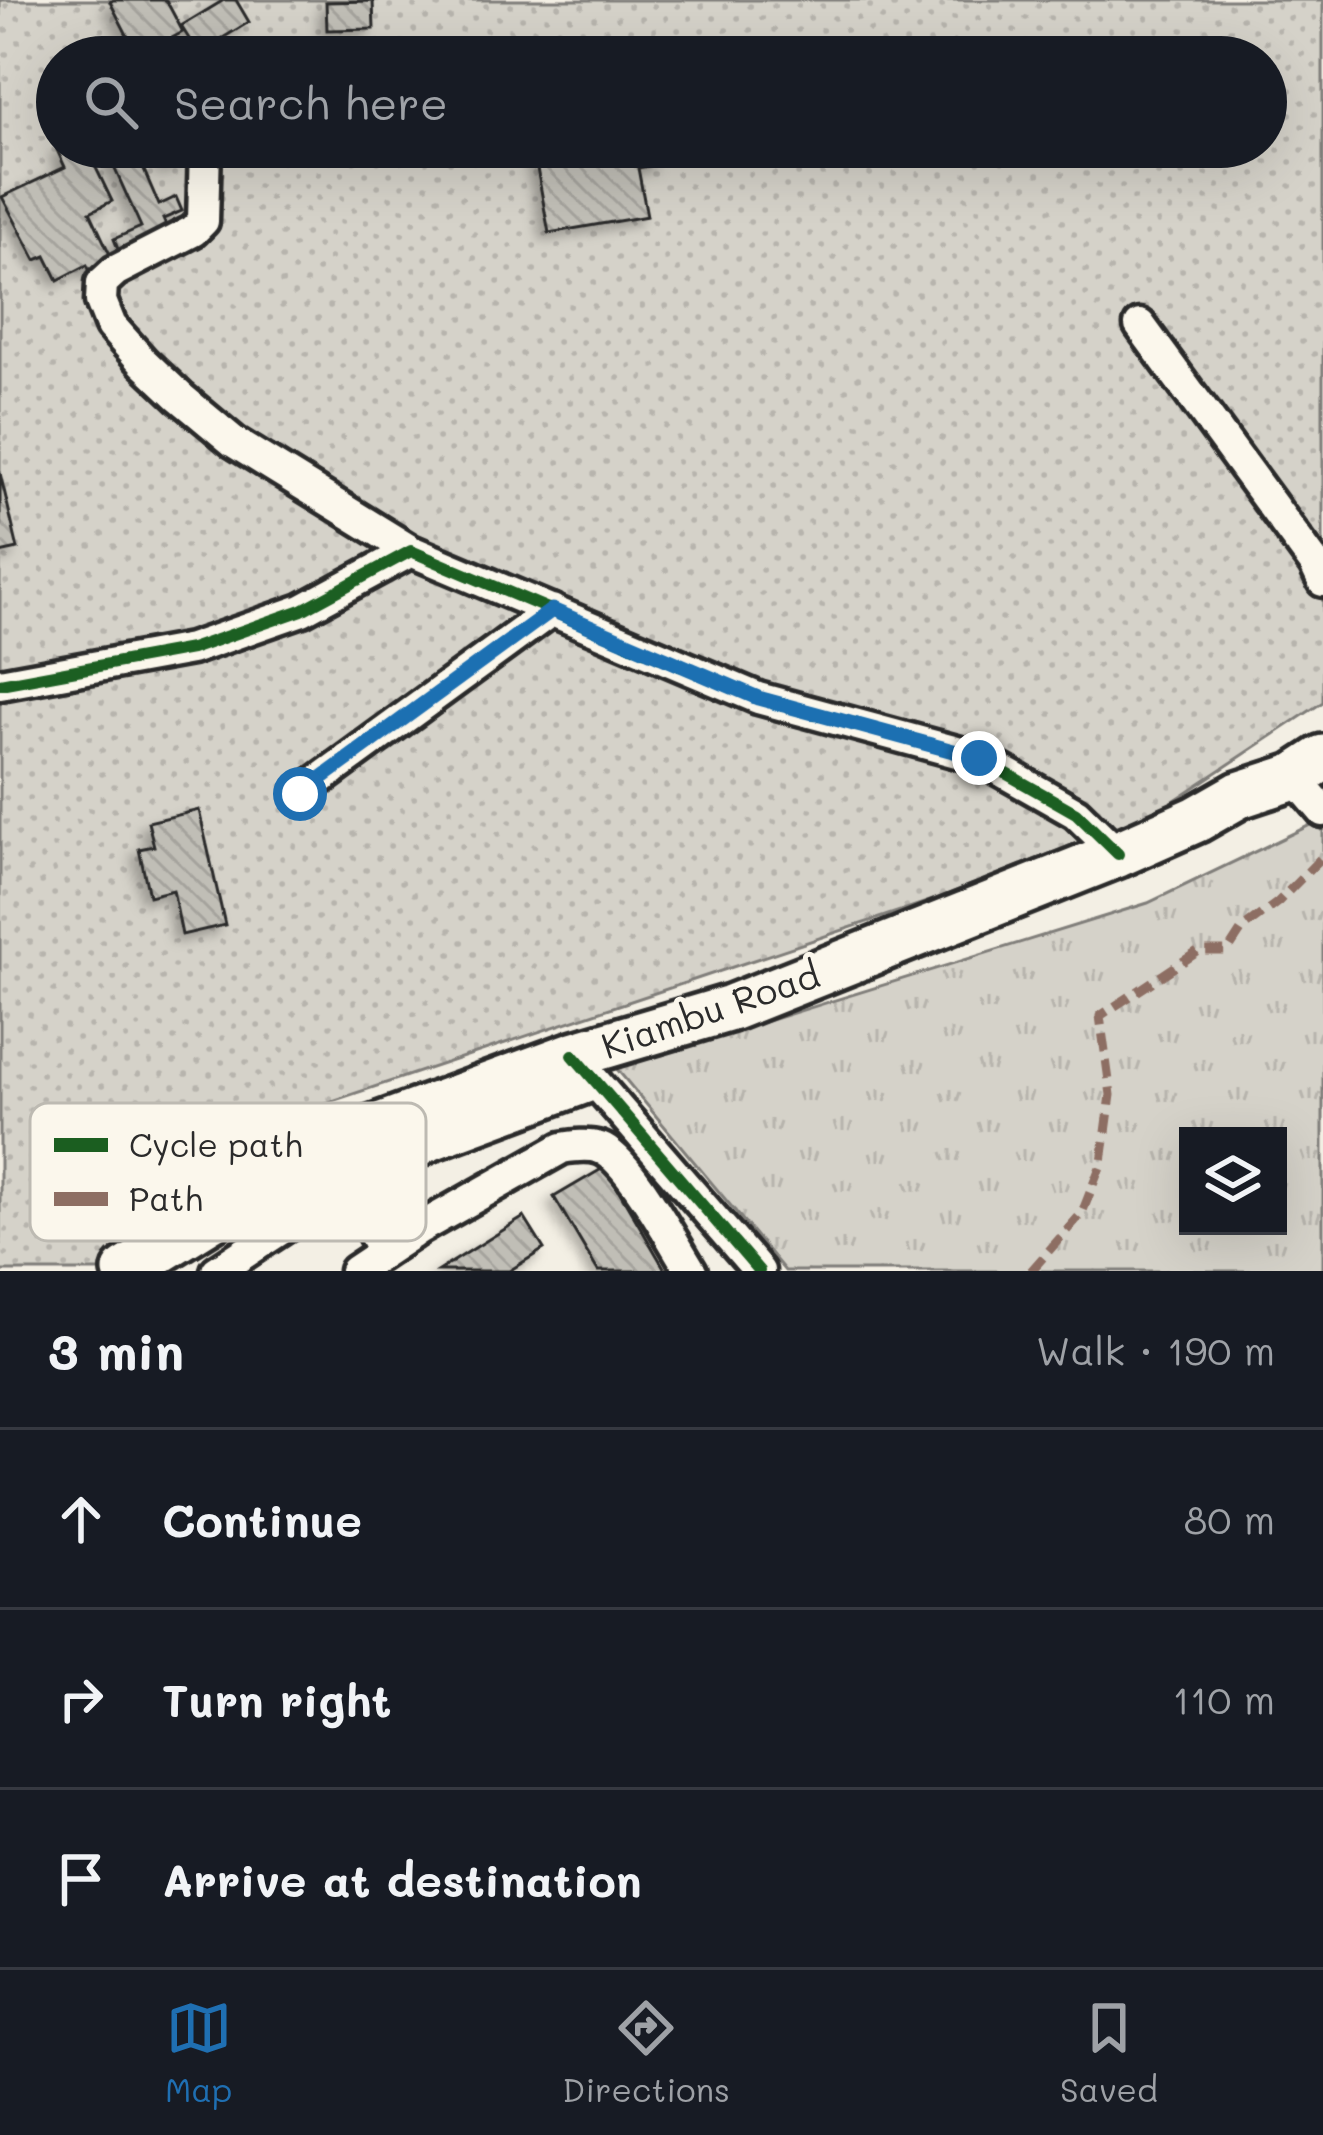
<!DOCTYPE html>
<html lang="en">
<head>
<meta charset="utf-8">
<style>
  :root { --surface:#171b24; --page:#20242c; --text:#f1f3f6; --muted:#9ea1a6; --line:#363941; --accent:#1f6fb2 }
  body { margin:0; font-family:Mali,sans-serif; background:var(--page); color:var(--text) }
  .controls { position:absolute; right:36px; bottom:36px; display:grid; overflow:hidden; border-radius:0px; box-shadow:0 12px 48px #0002 }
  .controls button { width:108px; height:108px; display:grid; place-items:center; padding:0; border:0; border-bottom:3px solid var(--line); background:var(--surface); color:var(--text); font:60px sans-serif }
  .stop { position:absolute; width:36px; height:36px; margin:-27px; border:9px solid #1f6fb2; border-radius:50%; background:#fff }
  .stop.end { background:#1f6fb2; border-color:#fff; box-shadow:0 3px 12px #0008 }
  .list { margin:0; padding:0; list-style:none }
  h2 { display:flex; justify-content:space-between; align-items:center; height:156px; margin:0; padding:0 48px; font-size:51px }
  h2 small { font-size:39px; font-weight:400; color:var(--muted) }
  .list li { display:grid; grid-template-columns:78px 1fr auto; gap:36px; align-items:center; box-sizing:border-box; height:180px; padding:0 48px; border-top:3px solid var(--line) }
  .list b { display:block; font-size:45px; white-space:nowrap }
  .list em { font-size:39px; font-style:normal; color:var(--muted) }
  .icon { flex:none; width:66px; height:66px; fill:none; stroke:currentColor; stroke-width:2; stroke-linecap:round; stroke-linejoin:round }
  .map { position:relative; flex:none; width:1323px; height:1271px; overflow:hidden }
  .search { position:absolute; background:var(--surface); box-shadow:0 12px 48px #0002; left:36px; right:36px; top:36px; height:132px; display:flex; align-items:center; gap:30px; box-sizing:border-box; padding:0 42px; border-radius:66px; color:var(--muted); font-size:45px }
  .sheet { height:696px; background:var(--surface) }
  nav { display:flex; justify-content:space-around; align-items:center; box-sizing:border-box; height:168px; border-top:3px solid var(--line); background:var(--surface); font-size:33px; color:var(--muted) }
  nav a { display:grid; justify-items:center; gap:6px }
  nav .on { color:var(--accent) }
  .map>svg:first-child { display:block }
  .grass { fill:url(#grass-tufts); stroke:#807e7a; stroke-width:3; fill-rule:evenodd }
  .garden { fill:url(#garden-dots); stroke:#807e7a; stroke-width:3; fill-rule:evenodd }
  .building { fill:url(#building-back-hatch); stroke:#2b2b2b; stroke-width:3; filter:url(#shadow) }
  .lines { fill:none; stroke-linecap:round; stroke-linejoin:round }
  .minor-casing { stroke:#2b2b2b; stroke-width:39 }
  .highway-casing { stroke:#2b2b2b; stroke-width:54 }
  .minor { stroke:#fbf7ec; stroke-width:30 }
  .highway { stroke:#fbf7ec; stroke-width:45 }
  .quiet { stroke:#8d6e63; stroke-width:9; stroke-dasharray:18 9; stroke-linecap:butt }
  .cycleway-casing { stroke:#fbf7ec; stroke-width:20 }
  .cycleway { stroke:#1b5e20; stroke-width:12 }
  .route { stroke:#1f6fb2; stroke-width:15 }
  .labels { text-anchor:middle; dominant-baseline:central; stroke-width:10; stroke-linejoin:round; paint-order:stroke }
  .street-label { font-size:36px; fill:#2b2b2b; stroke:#fbf7ec }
  .key { fill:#fbf7ec; stroke:#bdbab2; stroke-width:3 }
  .key-label { font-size:33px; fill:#2b2b2b }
</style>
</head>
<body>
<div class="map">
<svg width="1323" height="1271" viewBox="0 0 1323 1271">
  <defs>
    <pattern id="grass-tufts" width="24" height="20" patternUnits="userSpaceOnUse" patternTransform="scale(3)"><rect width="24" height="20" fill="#d5d2c9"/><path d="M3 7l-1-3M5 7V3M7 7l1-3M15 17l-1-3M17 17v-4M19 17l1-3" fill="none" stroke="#b7b4ad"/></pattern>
    <pattern id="garden-dots" width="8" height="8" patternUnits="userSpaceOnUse" patternTransform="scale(3)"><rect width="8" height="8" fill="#d5d2c9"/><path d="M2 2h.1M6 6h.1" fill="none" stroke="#b7b4ad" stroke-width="1.8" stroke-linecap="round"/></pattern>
    <pattern id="building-back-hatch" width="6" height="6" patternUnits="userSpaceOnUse" patternTransform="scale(3)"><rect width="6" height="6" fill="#c0beb6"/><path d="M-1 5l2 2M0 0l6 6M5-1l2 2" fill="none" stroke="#a5a39d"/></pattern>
    <filter id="shadow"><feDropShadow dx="-7" dy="7" stdDeviation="6" flood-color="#0004"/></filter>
  </defs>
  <rect width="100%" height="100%" fill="#f3efe4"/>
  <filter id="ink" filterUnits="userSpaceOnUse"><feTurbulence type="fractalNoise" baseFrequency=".00833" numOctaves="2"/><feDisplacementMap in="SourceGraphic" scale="24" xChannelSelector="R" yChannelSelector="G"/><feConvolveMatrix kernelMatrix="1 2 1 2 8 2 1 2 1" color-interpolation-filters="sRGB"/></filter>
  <g filter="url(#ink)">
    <path class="grass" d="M1323,819V1271H785L616,1068L1148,903ZM1188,1136H1278V1226H1188Z"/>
    <path class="garden" d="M0,0H1323V702L1160,810L936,899L320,1105L159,1223L105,1271H0ZM57,57H1266V147H57Z"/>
    <path class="building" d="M113,0H166L183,32L138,56L110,2Z
      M224,0H236L249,22L198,53L181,26Z
      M373,1L374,29L327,30L326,2Z
      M176,39L186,57H143Z
      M554,45L555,57H427V48Z
      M64,147H72L74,153L86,147L112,201L90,212L115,265L92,276L87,265L58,280L46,256L36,260L2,197L65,167L57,150Z
      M105,147H134L159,205L176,197L182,211L163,219L171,237L122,259L114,239L141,227Z
      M158,147H184L188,156L167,167Z
      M533,147H657L660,164L638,168L647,216L549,233Z
      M0,473L18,549L0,553Z
      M199,810L225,925L182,935L173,890L149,896L139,849L154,846L148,822Z
      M605,1167L666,1271H598L554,1197Z
      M524,1217L544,1249L509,1271H438Z"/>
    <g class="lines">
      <g class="minor-casing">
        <path id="minor" d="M205,147L203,221L193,231L115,271L102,283L101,301L111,326L143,362L180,397L234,442L411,551
          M1140,325L1315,564L1323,581
          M0,684L191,649L302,610L411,551L758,698L979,758L1076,813L1118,854
          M1294,777L1323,811
          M300,794L552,610
          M584,1069L759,1271
          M384,1168L411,1234
          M351,1188L383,1252
          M217,1271L301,1216L384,1168L434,1144L596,1084
          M355,1271L418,1229L562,1148C574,1146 588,1144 600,1148C629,1158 673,1243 691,1271"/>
      </g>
      <g class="highway-casing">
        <path id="highway" d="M126,1271L333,1143L573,1055L731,1008L1118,854L1197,819L1239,795L1294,777L1323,758"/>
      </g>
      <use href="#minor" class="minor"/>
      <use href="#highway" class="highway"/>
      <path class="quiet" d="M1031,1271L1082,1213L1102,1162L1111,1095L1100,1016L1199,951H1228L1243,928L1278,902L1323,856"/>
      <g class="cycleway-casing">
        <path id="cycleway" d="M0,684L191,649L302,610L411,551L758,698L979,758L1076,813L1118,854
          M573,1055L759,1271"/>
      </g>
      <use href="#cycleway" class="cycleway"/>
    </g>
  </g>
  <g class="lines" filter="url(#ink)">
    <path class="route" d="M300,794L552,610L758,698L979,758"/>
  </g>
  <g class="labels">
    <g class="street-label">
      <text transform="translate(710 1009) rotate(-19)">Kiambu Road</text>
    </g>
  </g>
  <rect x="30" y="1103" width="396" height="138" rx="18" class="key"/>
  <rect x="54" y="1138" width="54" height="14" fill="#1b5e20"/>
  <rect x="54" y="1192" width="54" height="14" fill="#8d6e63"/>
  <g class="key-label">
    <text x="129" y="1157">Cycle path</text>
    <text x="129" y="1211">Path</text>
  </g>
</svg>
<div class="controls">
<button><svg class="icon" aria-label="layers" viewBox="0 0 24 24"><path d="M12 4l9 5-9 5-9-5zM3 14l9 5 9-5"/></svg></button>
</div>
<div class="stop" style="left:300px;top:794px"></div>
<div class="stop end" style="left:979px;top:758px"></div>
<div class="search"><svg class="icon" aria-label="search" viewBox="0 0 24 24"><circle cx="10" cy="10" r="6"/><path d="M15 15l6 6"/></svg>Search here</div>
</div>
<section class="sheet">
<h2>3 min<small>Walk · 190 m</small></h2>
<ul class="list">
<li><svg class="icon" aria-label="ahead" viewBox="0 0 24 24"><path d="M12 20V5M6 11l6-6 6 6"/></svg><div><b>Continue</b></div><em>80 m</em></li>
<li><svg class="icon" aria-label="right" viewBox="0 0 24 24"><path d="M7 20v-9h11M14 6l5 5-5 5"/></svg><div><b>Turn right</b></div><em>110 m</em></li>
<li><svg class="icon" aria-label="arrive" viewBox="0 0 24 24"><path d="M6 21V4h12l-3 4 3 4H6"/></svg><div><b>Arrive at destination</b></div></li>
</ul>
</section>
<nav>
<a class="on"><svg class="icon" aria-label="map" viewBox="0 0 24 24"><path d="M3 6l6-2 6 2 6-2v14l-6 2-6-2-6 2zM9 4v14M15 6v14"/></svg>Map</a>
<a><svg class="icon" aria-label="directions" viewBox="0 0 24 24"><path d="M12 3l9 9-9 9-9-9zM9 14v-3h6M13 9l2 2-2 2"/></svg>Directions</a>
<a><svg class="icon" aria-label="saved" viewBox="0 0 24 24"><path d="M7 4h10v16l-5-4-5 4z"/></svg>Saved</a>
</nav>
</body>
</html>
